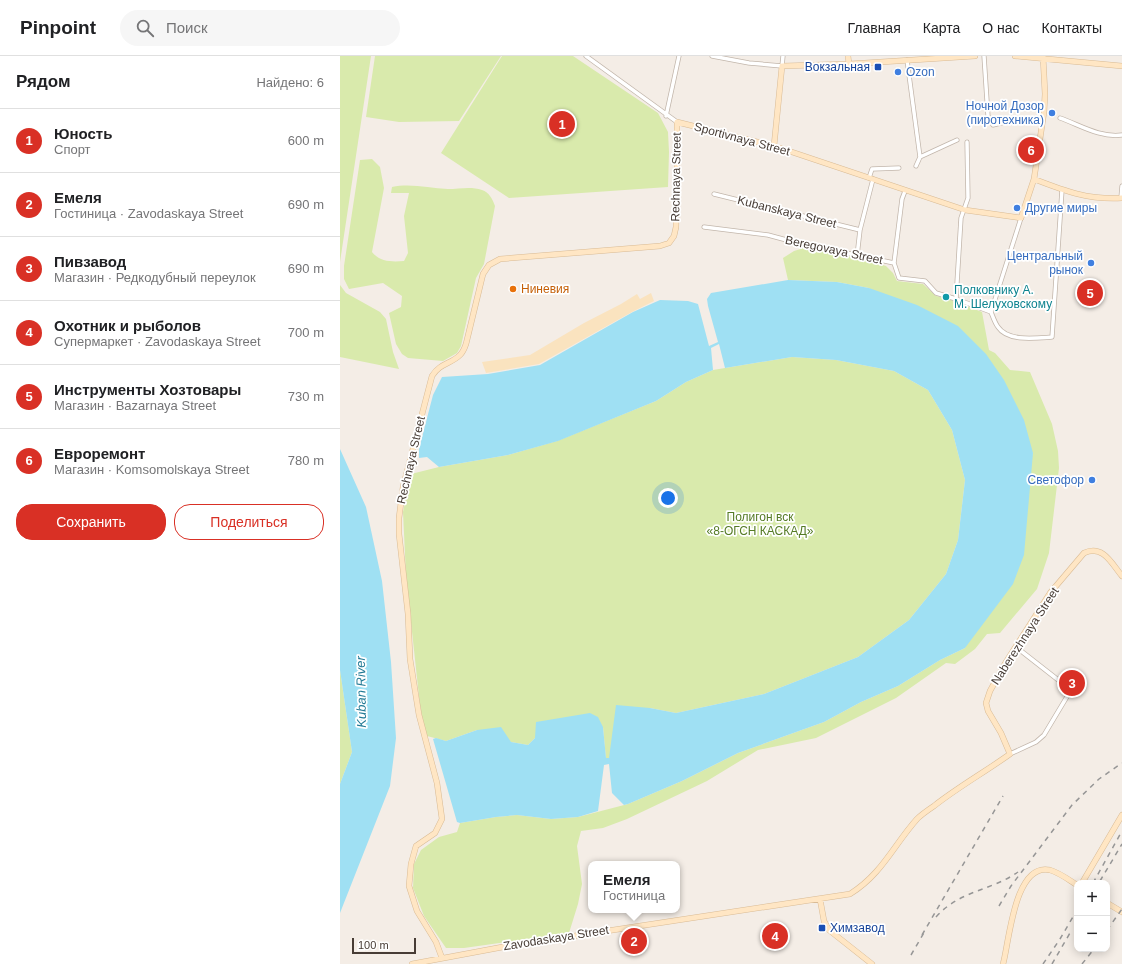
<!DOCTYPE html>
<html lang="ru">
<head>
<meta charset="utf-8">
<style>
  :root { --surface:#fff; --page:#f6f6f6; --text:#202124; --muted:#757577; --line:#e0e0e0; --accent:#d93025 }
  body { margin:0; font-family:Helvetica,sans-serif; background:var(--page); color:var(--text) }
  .controls { position:absolute; right:12px; bottom:12px; display:grid; overflow:hidden; border-radius:8px; box-shadow:0 2px 10px #0003 }
  .controls button { width:36px; height:36px; display:grid; place-items:center; padding:0; border:0; border-bottom:1px solid var(--line); background:var(--surface); color:var(--text); font:20px sans-serif }
  .scale { position:absolute; left:12px; bottom:10px; width:64px; box-sizing:border-box; padding-left:4px; border:2px solid #473c35; border-top:0; font-size:11px; line-height:14px; white-space:nowrap; color:#473c35; -webkit-text-stroke:3px #fff; paint-order:stroke }
  .you { position:absolute; left:328px; top:442px; width:14px; height:14px; margin:-10px; border:3px solid #fff; border-radius:50%; background:#1a73e8; box-shadow:0 0 0 6px #1a73e833 }
  .badge { display:grid; place-items:center; width:26px; height:26px; border-radius:50%; background:var(--accent); color:#fff; font-size:13px; font-weight:700 }
  .pin { position:absolute; translate:-50% -50%; border:2px solid #fff; box-shadow:0 1px 4px #0006 }
  .popup { position:absolute; left:248px; top:805px; width:92px; height:52px; box-sizing:border-box; display:grid; place-content:center; border-radius:8px; background:var(--surface); filter:drop-shadow(0 1px 3px #0005); font-size:13px; white-space:nowrap; color:var(--muted) }
  .popup b { font-size:15px; color:var(--text) }
  .popup::after { content:''; position:absolute; left:50%; top:100%; margin-left:-8px; border:8px solid transparent; border-top-color:var(--surface) }
  .list { margin:0; padding:0; list-style:none }
  h2 { display:flex; justify-content:space-between; align-items:center; height:52px; margin:0; padding:0 16px; font-size:17px }
  h2 small { font-size:13px; font-weight:400; color:var(--muted) }
  .list li { display:grid; grid-template-columns:26px 1fr auto; gap:12px; align-items:center; box-sizing:border-box; height:64px; padding:0 16px; border-top:1px solid var(--line) }
  .list b { display:block; font-size:15px; white-space:nowrap }
  .list p { margin:0; font-size:13px; white-space:nowrap; color:var(--muted) }
  .list em { font-size:13px; font-style:normal; color:var(--muted) }
  .actions { display:flex; gap:8px; padding:12px 16px }
  .actions a { flex:1; padding:9px 0; border:1px solid var(--accent); border-radius:16px; text-align:center; font-size:14px; color:var(--accent) }
  .actions .main { background:var(--accent); color:#fff }
  .icon { flex:none; width:22px; height:22px; fill:none; stroke:currentColor; stroke-width:2; stroke-linecap:round; stroke-linejoin:round }
  .map { position:relative; flex:none; width:782px; height:908px; overflow:hidden }
  header { display:flex; align-items:center; gap:24px; box-sizing:border-box; height:56px; padding:0 20px; background:var(--surface); border-bottom:1px solid var(--line) }
  header strong { font-size:19px }
  nav { display:flex; gap:22px; margin-inline-start:auto; font-size:14px }
  .search { width:280px; height:36px; background:var(--page); display:flex; align-items:center; gap:10px; box-sizing:border-box; padding:0 14px; border-radius:22px; color:var(--muted); font-size:15px }
  main { display:flex }
  aside { flex:1; background:var(--surface) }
  .map>svg:first-child { display:block }
  .green { fill:#d9eaac }
  .sand { fill:#fae3bf }
  .water { fill:#9fe0f3 }
  .lines { fill:none; stroke-linecap:round; stroke-linejoin:round }
  .street-casing { stroke:#c2b6ab; stroke-width:5 }
  .secondary-casing { stroke:#d9bb95; stroke-width:6 }
  .street { stroke:#fff; stroke-width:3.5 }
  .secondary { stroke:#ffe6c4; stroke-width:5 }
  .rail { stroke:#969696; stroke-width:1.5; stroke-dasharray:5 5; stroke-linecap:butt }
  .transit-dot { fill:#1a4fb4; stroke:#fff; stroke-width:1.5 }
  .shop-dot { fill:#3f7fe0; stroke:#fff; stroke-width:1.5 }
  .food-dot { fill:#e8710a; stroke:#fff; stroke-width:1.5 }
  .culture-dot { fill:#0f9aa8; stroke:#fff; stroke-width:1.5 }
  .labels { text-anchor:middle; dominant-baseline:central; stroke-width:3.5; stroke-linejoin:round; paint-order:stroke }
  .transit-label { font-size:12px; fill:#164399; stroke:#fff; text-anchor:end }
  .shop-label { font-size:12px; fill:#366cbe; stroke:#fff; text-anchor:end }
  .street-label { font-size:12px; fill:#473c35; stroke:#fff }
  .food-label { font-size:12px; fill:#c56008; stroke:#fff; text-anchor:start }
  .culture-label { font-size:12px; fill:#0d838f; stroke:#fff; text-anchor:start }
  .park-label { font-size:12px; fill:#557b25; stroke:#fff }
  .water-label { font-size:13px; font-style:italic; fill:#247b96; stroke:#fff }
</style>
</head>
<body>
<header>
<strong>Pinpoint</strong>
<div class="search"><svg class="icon" aria-label="search" viewBox="0 0 24 24"><circle cx="10" cy="10" r="6"/><path d="M15 15l6 6"/></svg>Поиск</div>
<nav><a>Главная</a><a>Карта</a><a>О нас</a><a>Контакты</a></nav>
</header>
<main>
<aside>
<h2>Рядом<small>Найдено: 6</small></h2>
<ul class="list">
<li><span class="badge">1</span><div><b>Юность</b><p>Спорт</p></div><em>600 m</em></li>
<li><span class="badge">2</span><div><b>Емеля</b><p>Гостиница · Zavodaskaya Street</p></div><em>690 m</em></li>
<li><span class="badge">3</span><div><b>Пивзавод</b><p>Магазин · Редкодубный переулок</p></div><em>690 m</em></li>
<li><span class="badge">4</span><div><b>Охотник и рыболов</b><p>Супермаркет · Zavodaskaya Street</p></div><em>700 m</em></li>
<li><span class="badge">5</span><div><b>Инструменты Хозтовары</b><p>Магазин · Bazarnaya Street</p></div><em>730 m</em></li>
<li><span class="badge">6</span><div><b>Евроремонт</b><p>Магазин · Komsomolskaya Street</p></div><em>780 m</em></li>
</ul>
<div class="actions"><a class="main">Сохранить</a><a>Поделиться</a></div>
</aside>
<div class="map">
<svg width="782" height="908" viewBox="0 0 782 908">
  <rect width="100%" height="100%" fill="#f4ede6"/>
  <path class="green" d="M0,0H31L0,206Z
    M35,0H161L119,65L59,66L26,61Z
    M162,0H233L318,57L328,76L329,96L328,131L169,142L101,97Z
    M32,103L40,111L44,132L32,196C40,206 52,206 64,205L68,197L64,160L69,137H51L52,131C70,127 89,132 108,133C119,133 131,130 142,134C149,136 153,144 155,150L144,208L136,222L121,290L117,297L103,305L68,302L62,298L56,288L49,257L61,251L62,240L43,227L9,233L4,223V210L20,104Z
    M467,191L530,205L546,210L553,217L557,225L583,228L596,240L606,242L642,256L649,294L655,297L670,314L690,316L712,368L718,395L719,412L709,497L697,533L660,577L647,578L635,593L615,608L606,607L556,642L476,682L418,694L367,725L287,763L263,772L241,775L237,790L242,828L238,848L229,877L124,892H106L84,860L73,832L74,808L81,794L99,781L117,776L120,767L156,761L177,759L211,763L238,761L288,748L342,725L398,697L484,666L521,646L558,630L600,604L625,592L693,397L529,232L497,226L448,224L443,202L454,195Z
    M0,229L6,237L40,256L46,263L53,296L59,313L0,301Z
    M452,301L496,304L554,315L588,334L612,374L625,424L618,484L606,518L569,564L518,601L424,638L336,657L310,652L269,702L266,703L263,671L195,682L188,689L171,686L137,674L106,685L87,680L81,659L66,520L63,456L71,418L99,411L168,399L217,385L316,345L346,326L373,314Z
    M0,614L12,696L0,728Z"/>
  <path class="sand" d="M311,237L314,245L292,256L199,308L146,317L142,306L190,299L244,267L281,248L297,238L300,243Z"/>
  <path class="water" d="M448,224L497,226L529,232L577,249L618,270L646,298L664,324L684,364L693,397L684,499L673,528L625,592L600,604L558,630L521,646L484,666L398,697L342,725L288,748L284,749L272,737L269,708L264,709L258,755L238,761L211,763L177,759L156,761L120,767L117,766L93,683L96,682L106,685L137,674L161,671L171,686L188,689L195,682L196,666L250,657L258,661L263,671L266,702H269L276,649L310,652L336,657L424,638L518,601L569,564L606,518L618,484L625,424L612,374L588,334L554,315L496,304L452,301L385,312L379,288L371,292L373,314L346,326L316,345L218,385L168,399L99,411L87,401L79,402V393L93,339L102,321L148,318L200,309L293,256L320,244L348,245L358,248L369,290L378,286L368,250L367,243L371,237Z
    M0,393L26,451L42,525L51,606L56,682L50,730L0,857V728L12,696L0,614Z"/>
  <g class="lines">
    <g class="street-casing">
      <path id="street" d="M246,0L337,66
        M372,0L409,7L442,10L443,0
        M644,0L648,60L653,69L665,66L688,63
        M567,4L580,101
        M326,60L339,0
        M720,62C740,69 760,82 782,79
        M576,110L580,101L617,84
        M529,122L532,113L559,112
        M374,138L520,174
        M781,142L782,130
        M364,171L428,179L454,186L554,207L559,222L585,225L596,237L616,243L651,256
        M517,200L520,174L533,123
        M554,207L562,143L565,135
        M616,243L621,162L628,142L627,86
        M651,256C653,261 655,267 658,271C668,286 696,282 712,281L722,134
        M651,256L681,162
        M670,698L696,686L704,679L731,634L676,591"/>
    </g>
    <g class="secondary-casing">
      <path id="secondary" d="M508,0L509,8
        M675,0L782,10
        M434,90L442,10L509,8L635,0
        M694,123C725,135 748,144 782,142
        M742,827L782,759
        M480,843L484,865L489,874L532,908
        M767,847L782,856
        M102,902L96,886L77,855L69,830L71,808L76,790L95,777L102,763L97,727L79,659L70,603L68,558L59,478V462L63,431L92,320C100,307 111,308 120,299C123,296 125,291 126,288L143,218L149,209L160,203L320,190L329,187L334,180L336,171L337,127V66L434,90L625,154L681,162L694,123L704,56L705,38L703,0
        M72,908L168,890L510,838C542,818 553,790 577,763C582,758 588,754 594,750C618,731 645,716 670,698L661,677L648,655L646,647L650,635L666,606L710,537L744,497C763,488 772,508 782,520
        M663,908C669,888 674,806 710,814C720,817 729,824 737,829"/>
    </g>
    <use href="#street" class="street"/>
    <use href="#secondary" class="secondary"/>
    <path class="rail" d="M760,825L782,788
      M753,827L782,775
      M659,850L671,830L732,749L759,723L782,707
      M596,861C620,834 651,835 678,816
      M767,874L782,853
      M582,879L663,740
      M571,899L585,875
      M703,908L720,883L737,854
      M712,908L730,877
      M742,908L754,893"/>
  </g>
  <g class="transit-dot">
    <rect x="534" y="7" width="8" height="8" rx="2"/>
    <rect x="478" y="868" width="8" height="8" rx="2"/>
  </g>
  <g class="shop-dot">
    <circle cx="558" cy="16" r="4"/>
    <circle cx="712" cy="57" r="4"/>
    <circle cx="677" cy="152" r="4"/>
    <circle cx="751" cy="207" r="4"/>
    <circle cx="752" cy="424" r="4"/>
  </g>
  <circle class="food-dot" cx="173" cy="233" r="4"/>
  <circle class="culture-dot" cx="606" cy="241" r="4"/>
  <g class="labels">
    <g class="transit-label">
      <text x="530" y="11">Вокзальная</text>
      <text x="490" y="872" text-anchor="start">Химзавод</text>
    </g>
    <g class="shop-label">
      <text x="566" y="16" text-anchor="start">Ozon</text>
      <text x="704" y="50">Ночной Дозор<tspan x="704" dy="14">(пиротехника)</tspan></text>
      <text x="685" y="152" text-anchor="start">Другие миры</text>
      <text x="743" y="200">Центральный<tspan x="743" dy="14">рынок</tspan></text>
      <text x="744" y="424">Светофор</text>
    </g>
    <g class="street-label">
      <text transform="translate(402 83) rotate(15)">Sportivnaya Street</text>
      <text transform="translate(336 121) rotate(-89)">Rechnaya Street</text>
      <text transform="translate(447 156) rotate(14)">Kubanskaya Street</text>
      <text transform="translate(494 194) rotate(12)">Beregovaya Street</text>
      <text transform="translate(71 404) rotate(-77)">Rechnaya Street</text>
      <text transform="translate(685 580) rotate(-57)">Naberezhnaya Street</text>
      <text transform="translate(216 882) rotate(-9)">Zavodaskaya Street</text>
    </g>
    <g class="food-label">
      <text x="181" y="233">Ниневия</text>
    </g>
    <g class="culture-label">
      <text x="614" y="234">Полковнику А.<tspan x="614" dy="14">М. Шелуховскому</tspan></text>
    </g>
    <g class="park-label">
      <text x="420" y="461">Полигон вск<tspan x="420" dy="14">«8-ОГСН КАСКАД»</tspan></text>
    </g>
    <g class="water-label">
      <text transform="translate(21 636) rotate(-91)">Kuban River</text>
    </g>
  </g>
</svg>
<div class="controls">
<button>+</button>
<button>−</button>
</div>
<div class="scale">100 m</div>
<div class="you"></div>
<div class="pin badge" style="left:222px;top:68px">1</div>
<div class="pin badge" style="left:294px;top:885px">2</div>
<div class="popup"><b>Емеля</b>Гостиница</div>
<div class="pin badge" style="left:732px;top:627px">3</div>
<div class="pin badge" style="left:435px;top:880px">4</div>
<div class="pin badge" style="left:750px;top:237px">5</div>
<div class="pin badge" style="left:691px;top:94px">6</div>
</div>
</main>
</body>
</html>
